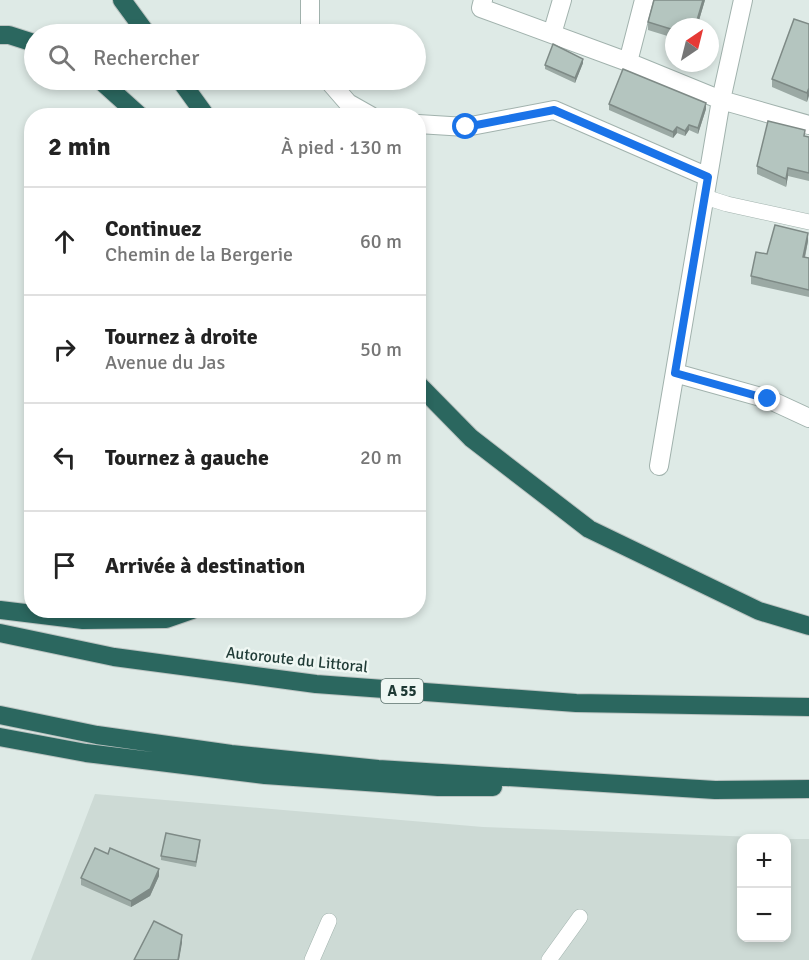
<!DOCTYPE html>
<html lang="fr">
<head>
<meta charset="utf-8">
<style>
  :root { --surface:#fff; --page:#f2f2f2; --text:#222; --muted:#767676; --line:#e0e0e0 }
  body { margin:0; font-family:Signika,sans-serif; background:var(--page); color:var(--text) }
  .controls { position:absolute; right:18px; bottom:18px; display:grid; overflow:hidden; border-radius:12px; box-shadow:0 3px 9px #0003 }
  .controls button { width:54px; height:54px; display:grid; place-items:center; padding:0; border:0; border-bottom:2px solid var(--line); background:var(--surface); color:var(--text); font:30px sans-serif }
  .compass { position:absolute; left:665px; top:18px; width:54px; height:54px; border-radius:50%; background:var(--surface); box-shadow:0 3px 9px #0003; rotate:35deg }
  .stop { position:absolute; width:18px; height:18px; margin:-14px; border:4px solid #1a73e8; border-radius:50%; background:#fff }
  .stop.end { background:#1a73e8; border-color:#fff; box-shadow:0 2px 6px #0008 }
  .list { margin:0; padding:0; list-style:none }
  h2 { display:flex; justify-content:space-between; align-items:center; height:78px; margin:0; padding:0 24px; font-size:26px }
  h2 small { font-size:20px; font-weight:400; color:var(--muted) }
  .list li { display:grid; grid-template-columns:39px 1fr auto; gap:18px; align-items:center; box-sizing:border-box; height:108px; padding:0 24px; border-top:2px solid var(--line) }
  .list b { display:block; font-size:22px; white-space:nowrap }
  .list p { margin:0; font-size:20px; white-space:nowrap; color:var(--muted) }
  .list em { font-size:20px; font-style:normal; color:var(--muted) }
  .icon { flex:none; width:33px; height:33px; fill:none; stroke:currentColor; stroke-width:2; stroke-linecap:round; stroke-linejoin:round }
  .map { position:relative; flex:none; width:809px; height:960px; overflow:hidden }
  .search { position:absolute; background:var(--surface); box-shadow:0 3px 9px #0003; left:24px; top:24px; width:402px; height:66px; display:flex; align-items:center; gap:15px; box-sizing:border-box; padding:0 21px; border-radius:33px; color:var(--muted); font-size:22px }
  .panel { position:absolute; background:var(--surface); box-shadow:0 3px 9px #0003; left:24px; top:108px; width:402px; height:510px; border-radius:24px }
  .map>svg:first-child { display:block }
  .built { fill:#cddad5 }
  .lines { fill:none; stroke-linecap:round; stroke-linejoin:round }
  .service-casing { stroke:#a1b2ad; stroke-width:16 }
  .minor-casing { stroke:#a1b2ad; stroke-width:20 }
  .motorway-casing { stroke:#bcc4c2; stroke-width:20 }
  .service { stroke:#fff; stroke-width:15 }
  .minor { stroke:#fff; stroke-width:18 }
  .motorway { stroke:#2b675f; stroke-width:18 }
  .wall { fill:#9ba9a4 }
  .shaded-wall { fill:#7e8a86 }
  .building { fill:#b4c5bf; stroke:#7e8a86; stroke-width:1.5 }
  .route { stroke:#1a73e8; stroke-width:8 }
  .labels { text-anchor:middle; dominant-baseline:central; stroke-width:5; stroke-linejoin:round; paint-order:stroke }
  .shield { fill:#eff7f3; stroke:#5d736e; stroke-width:1.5 }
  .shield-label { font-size:15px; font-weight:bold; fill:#1f3a35 }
  .street-label { font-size:16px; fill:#1f3a35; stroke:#eff7f3 }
</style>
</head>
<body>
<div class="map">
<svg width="809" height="960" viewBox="0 0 809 960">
  <rect width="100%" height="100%" fill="#deeae6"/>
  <path class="built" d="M95,794L483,827L784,838H742V938H786L787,839H809V960H31Z"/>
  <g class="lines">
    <g class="service-casing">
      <path id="service" d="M705,197L727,204L809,222
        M312,960L329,921
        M549,960L580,917"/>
    </g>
    <g class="minor-casing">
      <path id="minor" d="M310,0V28L312,34
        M483,0L481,8L628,62L721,100L809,125
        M552,34L562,0
        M628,62L644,0
        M328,80L348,103L371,116
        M418,124L466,127L554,110L708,177
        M675,373L768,399L809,418
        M659,466L721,100L743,0"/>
    </g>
    <g class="motorway-casing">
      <path id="motorway" d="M122,0L147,34
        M0,35H9L34,43
        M100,80L140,116
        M180,80L206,116
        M418,384L471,438L589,529L759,611L809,626
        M0,610L83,620L166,619L192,610
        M0,633L114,657L316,684L576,703L809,707
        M0,715L97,735L231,754L378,769L715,790L809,789
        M0,737L86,753L265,775L438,787H493"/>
    </g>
    <use href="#service" class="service"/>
    <use href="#minor" class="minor"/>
    <use href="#motorway" class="motorway"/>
  </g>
  <path class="wall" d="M654,0H705L697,27H674V38L648,30V22Z
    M809,24L807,102L772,87V79Z
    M583,63L575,83L545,69V65Z
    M609,104L706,109L698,134L689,130L685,136L677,133L673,138L609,110Z
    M805,136L809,137V181L788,176L786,187L757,174V166Z
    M808,241L805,258H809V297L751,284V276L767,254Z
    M200,844L196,867L161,860V856Z
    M108,854L159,876L150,896L131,907L81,885V878Z"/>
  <path class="shaded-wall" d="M703,0H705L697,27H695Z
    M583,59V63L575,83V78Z
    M809,88V96L807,102V93Z
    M706,103V109L698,134V128Z
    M689,125V130L685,136V131Z
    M677,127V133L673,138V132Z
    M788,168V176L786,187V179Z
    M808,233V241L803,265V257Z
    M159,869V876L150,896L131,907V901Z
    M182,935V943L179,960H178Z"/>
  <path class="building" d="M654,0H703L695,27H674V30L648,22Z
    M794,19L809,24V88L807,93L772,79Z
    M553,44L583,59L575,78L545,65Z
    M623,69L706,103L698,128L689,125L685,131L677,127L673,132L609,104Z
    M768,121L805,130L804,136L809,137V173L788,168L786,179L757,166Z
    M775,225L808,233L803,257L809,258V290L751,276L756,252L767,254Z
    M166,833L200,840L196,862L161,856Z
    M95,848L108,854L110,848L159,869L150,889L131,901L81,878Z
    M154,921L182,935L178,960H134Z"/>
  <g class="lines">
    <path class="route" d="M466,127L554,110L708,177L675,373L768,399"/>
  </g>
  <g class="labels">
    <rect class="shield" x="381" y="679" width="42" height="24" rx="4.5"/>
    <g class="shield-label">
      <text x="402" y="691">A 55</text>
    </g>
    <g class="street-label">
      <text transform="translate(297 660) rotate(6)">Autoroute du Littoral</text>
    </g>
  </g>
</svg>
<div class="controls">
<button>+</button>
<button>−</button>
</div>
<svg class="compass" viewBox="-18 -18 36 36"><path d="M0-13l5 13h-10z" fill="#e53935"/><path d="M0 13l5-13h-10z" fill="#767676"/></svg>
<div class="stop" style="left:466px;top:127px"></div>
<div class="stop end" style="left:768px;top:399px"></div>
<div class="search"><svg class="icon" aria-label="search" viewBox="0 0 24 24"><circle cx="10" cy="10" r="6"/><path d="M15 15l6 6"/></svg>Rechercher</div>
<section class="panel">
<h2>2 min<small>À pied · 130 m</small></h2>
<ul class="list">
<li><svg class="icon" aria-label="ahead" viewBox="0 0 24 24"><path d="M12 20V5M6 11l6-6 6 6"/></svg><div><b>Continuez</b><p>Chemin de la Bergerie</p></div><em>60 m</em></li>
<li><svg class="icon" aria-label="right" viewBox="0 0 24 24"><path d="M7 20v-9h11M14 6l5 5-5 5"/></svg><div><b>Tournez à droite</b><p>Avenue du Jas</p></div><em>50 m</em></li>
<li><svg class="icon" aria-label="left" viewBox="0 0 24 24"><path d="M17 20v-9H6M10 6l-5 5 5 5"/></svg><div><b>Tournez à gauche</b></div><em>20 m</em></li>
<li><svg class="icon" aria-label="arrive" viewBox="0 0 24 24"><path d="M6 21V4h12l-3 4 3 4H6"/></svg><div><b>Arrivée à destination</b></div></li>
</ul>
</section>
</div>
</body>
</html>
